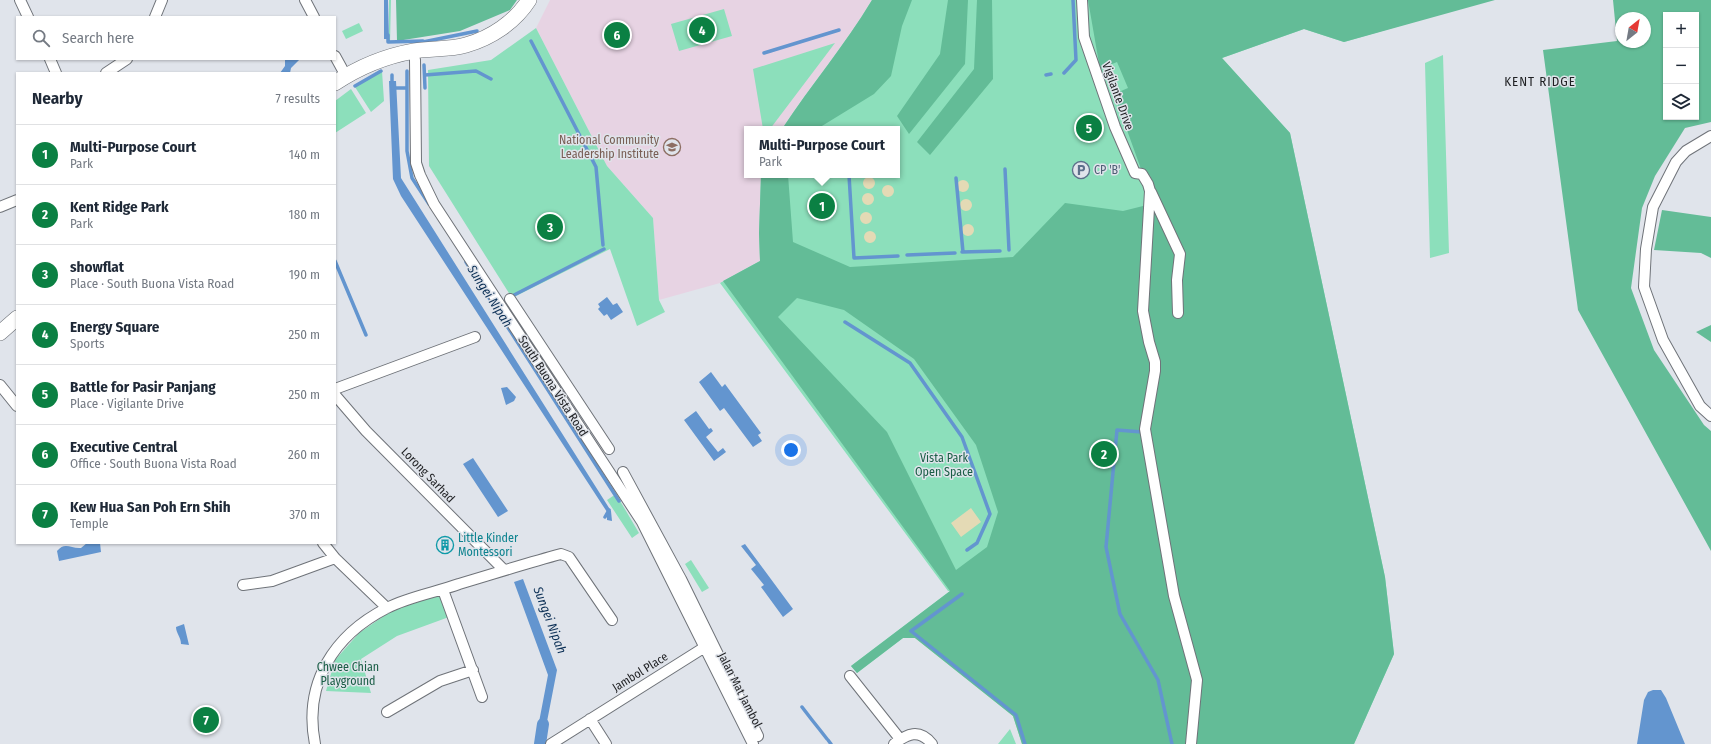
<!DOCTYPE html>
<html lang="en">
<head>
<meta charset="utf-8">
<style>
  :root { --surface:#fff; --page:#f6f6f7; --text:#1f2937; --muted:#747a83; --line:#e0e1e3; --accent:#0b8043 }
  body { margin:0; font-family:"Fira Sans Condensed",sans-serif; background:var(--page); color:var(--text) }
  .controls { position:absolute; right:12px; top:12px; display:grid; overflow:hidden; border-radius:0px; box-shadow:0 1px 3px #0004 }
  .controls button { width:36px; height:36px; display:grid; place-items:center; padding:0; border:0; border-bottom:1px solid var(--line); background:var(--surface); color:var(--text); font:20px sans-serif }
  .compass { position:absolute; left:1615px; top:12px; width:36px; height:36px; border-radius:50%; background:var(--surface); box-shadow:0 1px 3px #0004; rotate:31deg }
  .you { position:absolute; left:791px; top:450px; width:14px; height:14px; margin:-10px; border:3px solid #fff; border-radius:50%; background:#1a73e8; box-shadow:0 0 0 6px #1a73e833 }
  .badge { display:grid; place-items:center; width:26px; height:26px; border-radius:50%; background:var(--accent); color:#fff; font-size:13px; font-weight:700 }
  .pin { position:absolute; translate:-50% -50%; border:2px solid #fff; box-shadow:0 1px 4px #0006 }
  .popup { position:absolute; left:744px; top:126px; width:156px; height:52px; box-sizing:border-box; display:grid; place-content:center; border-radius:0px; background:var(--surface); filter:drop-shadow(0 1px 3px #0005); font-size:13px; white-space:nowrap; color:var(--muted) }
  .popup b { font-size:15px; color:var(--text) }
  .popup::after { content:''; position:absolute; left:50%; top:100%; margin-left:-8px; border:8px solid transparent; border-top-color:var(--surface) }
  .list { margin:0; padding:0; list-style:none }
  h2 { display:flex; justify-content:space-between; align-items:center; height:52px; margin:0; padding:0 16px; font-size:17px }
  h2 small { font-size:13px; font-weight:400; color:var(--muted) }
  .list li { display:grid; grid-template-columns:26px 1fr auto; gap:12px; align-items:center; box-sizing:border-box; height:60px; padding:0 16px; border-top:1px solid var(--line) }
  .list b { display:block; font-size:15px; white-space:nowrap }
  .list p { margin:0; font-size:13px; white-space:nowrap; color:var(--muted) }
  .list em { font-size:13px; font-style:normal; color:var(--muted) }
  .icon { flex:none; width:22px; height:22px; fill:none; stroke:currentColor; stroke-width:2; stroke-linecap:round; stroke-linejoin:round }
  .map { position:relative; flex:none; width:1711px; height:744px; overflow:hidden }
  .search { position:absolute; background:var(--surface); box-shadow:0 1px 3px #0004; left:16px; top:16px; width:320px; height:44px; display:flex; align-items:center; gap:10px; box-sizing:border-box; padding:0 14px; border-radius:0px; color:var(--muted); font-size:15px }
  .panel { position:absolute; background:var(--surface); box-shadow:0 1px 3px #0004; left:16px; top:72px; width:320px; height:472px; border-radius:0px }
  .map>svg:first-child { display:block }
  .education { fill:#e7d3e3 }
  .green { fill:#8cdfbb }
  .forest { fill:#63bc97; fill-rule:evenodd }
  .sand { fill:#e4dab5 }
  .water { fill:#6395cf }
  .lines { fill:none; stroke-linecap:round; stroke-linejoin:round }
  .stream { stroke:#6395cf; stroke-width:3.5 }
  .canal { stroke:#6395cf; stroke-width:12 }
  .street-casing { stroke:#6f7379; stroke-width:12 }
  .secondary-casing { stroke:#6f7379; stroke-width:16 }
  .street { stroke:#fff; stroke-width:10 }
  .secondary { stroke:#fff; stroke-width:15 }
  .labels { text-anchor:middle; dominant-baseline:central; stroke-width:3; stroke-linejoin:round; paint-order:stroke }
  .street-label { font-size:12px; fill:#1f2023; stroke:#e0e4eb }
  .education-label { font-size:12px; fill:#785e54; stroke:#e0e4eb; text-anchor:end }
  .service-label { font-size:12px; fill:#4e5e75; stroke:#e0e4eb; text-anchor:start }
  .park-label { font-size:12px; fill:#195d45; stroke:#e0e4eb }
  .culture-label { font-size:12px; fill:#0d838f; stroke:#e0e4eb; text-anchor:start }
  .neighbourhood-label { font-size:13px; letter-spacing:1px; fill:#1f2023; stroke:#e0e4eb }
  .water-label { font-size:13px; font-style:italic; fill:#0c3056; stroke:#e0e4eb }
</style>
</head>
<body>
<div class="map">
<svg width="1711" height="744" viewBox="0 0 1711 744">
  <rect width="100%" height="100%" fill="#e0e4eb"/>
  <path class="education" d="M550,0H872L852,33L801,101L782,129H747V175H761L760,261L720,283L659,300L653,218L607,166L536,28Z"/>
  <path class="green" d="M389,0H391L390,43L389,41Z
    M872,0H1489L1344,42L1304,29L1222,58L1290,133L1385,577L1394,654L1354,744H1022L1013,716L915,638H903L857,673L851,666L950,591H948L720,283L760,261L759,233L761,175H897V129H782C811,85 845,45 872,0Z
    M724,9L732,36L679,51L671,24Z
    M359,23L363,31L346,39L342,31Z
    M536,28L607,166L653,218L659,300L665,312L637,326L610,249L512,298L429,166L428,70L491,60Z
    M835,43L770,129H763L753,69Z
    M1443,55L1449,253L1430,258L1425,63Z
    M382,71L384,101L371,112L355,87Z
    M351,89L366,113L335,133V101Z
    M616,494L639,533L632,538L607,500Z
    M691,560L709,588L702,592L685,564Z
    M440,595L449,617L397,636L361,659L371,693L326,691L335,660L359,633L394,609Z
    M1010,729L1016,744H998Z"/>
  <path class="forest" d="M396,0H517L510,10L460,31L397,41Z
    M872,0H912L902,26L891,76L874,94L817,129H782C811,85 845,45 872,0Z
    M948,0H968L965,64L909,134L897,116L940,54Z
    M977,0H992L993,79L930,155L917,142L974,69Z
    M1088,0H1495L1344,42L1304,29L1222,58L1290,133L1385,577L1394,654L1354,744H1022L1013,716L915,638H903L857,673L851,666L950,591L723,281L760,261L759,233L761,175H788L793,242L850,267L1013,257L1065,203L1123,211L1147,205L1156,192L1150,176L1141,169L1114,94L1128,88L1117,62L1100,69ZM797,298L844,310L914,359L976,445L998,512L987,547L956,570L887,432L778,317Z
    M1613,0H1711V122L1685,128L1655,176L1642,208L1631,288L1654,350L1704,425L1711,431V551L1578,310L1543,50L1617,41ZM1666,15H1696V117H1666ZM1621,18H1645V42H1621Z
    M1662,210L1711,217V258L1701,253L1654,250Z
    M1711,325V342L1696,332Z"/>
  <path class="sand" d="M863 183a6 6 0 1 1 12 0a6 6 0 1 1-12 0Z
    M957 186a6 6 0 1 1 12 0a6 6 0 1 1-12 0Z
    M882 191a6 6 0 1 1 12 0a6 6 0 1 1-12 0Z
    M862 199a6 6 0 1 1 12 0a6 6 0 1 1-12 0Z
    M960 205a6 6 0 1 1 12 0a6 6 0 1 1-12 0Z
    M860 218a6 6 0 1 1 12 0a6 6 0 1 1-12 0Z
    M962 230a6 6 0 1 1 12 0a6 6 0 1 1-12 0Z
    M864 237a6 6 0 1 1 12 0a6 6 0 1 1-12 0Z
    M971,508L981,522L961,537L951,523Z"/>
  <path class="water" d="M384,0H388L389,39H384Z
    M285,59H300L291,68L290,73H280L285,66Z
    M389,81H396L401,178L611,511L612,521L607,520V512L401,196L393,179Z
    M607,297L613,305L617,303L623,312L611,320L607,314L604,316L598,309L600,307L598,304Z
    M711,372L722,387L725,384L761,433L758,435L762,441L753,447L724,408L720,411L699,382Z
    M507,387L516,397L514,401L506,405L501,388Z
    M696,411L709,429L711,428L713,431L706,437L718,452L723,448L726,452L714,461L684,420Z
    M473,458L508,511L498,517L463,464Z
    M87,543H100L101,552L59,561L57,551C65,541 71,549 81,548Z
    M745,544L793,609L783,617L761,587L764,585L751,569L756,565L741,546Z
    M523,579L557,670L544,737L535,743L548,675L514,582Z
    M184,624L189,645L181,644C181,637 176,633 176,627Z
    M1653,690H1661L1666,698L1685,744H1637L1644,700L1648,692Z"/>
  <g class="lines">
    <path class="stream" d="M388,35V42L423,41
      M531,41L596,167L603,245
      M423,42L477,31
      M764,53L839,30
      M424,65L425,88
      M407,71V151L412,178L429,204
      M1064,73L1076,60L1073,0
      M392,75V86
      M425,75L476,71L491,79
      M1046,75L1051,74
      M355,86L381,71
      M393,88H406
      M1005,169L1009,250
      M849,175L854,258L898,256
      M956,178L963,252
      M962,252L1000,251
      M907,255L955,253
      M335,261L366,335
      M466,262L619,501
      M514,295L604,249
      M845,322L910,363L962,437L990,514L977,543L967,550
      M1143,429L1142,432L1117,430L1106,547L1120,614L1158,680L1172,744
      M605,517L609,510
      M962,594L911,631L1016,715L1025,744
      M802,707L812,720
      M812,720L820,730
      M820,730L827,739
      M828,740L831,744"/>
    <path class="canal" d="M540,744L543,724"/>
    <g class="street-casing">
      <path id="street" d="M20,0L28,17
        M305,0L314,17
        M1082,0L1084,37L1115,127L1135,173L1142,174L1148,184L1150,191L1143,311L1149,342L1155,362V371L1145,429L1174,596L1197,680L1191,744
        M155,17L162,0
        M413,51L415,60L416,163L420,175L434,204L642,522L753,744
        M335,56L346,76
        M50,59L56,73
        M106,73L127,59
        M1711,136L1686,151L1676,162L1653,207L1646,249L1644,287L1663,340L1700,406L1711,416
        M1151,192L1180,254L1177,280L1178,313
        M0,207L17,200
        M510,299L609,449
        M0,385L17,406
        M335,389L475,337
        M335,395L366,431L504,570
        M623,472L681,579L758,736
        M323,543L335,558L387,608
        M243,585L272,581L335,558
        M443,590L482,697
        M850,676L900,739
        M387,712L440,681L473,670
        M590,719L606,744
        M315,744C303,683 334,635 387,608C408,597 437,592 459,584C493,574 527,563 561,554L569,557L612,620
        M551,744L705,647
        M894,744C907,734 919,728 932,744"/>
    </g>
    <g class="secondary-casing">
      <path id="secondary" d="M335,83C359,67 386,56 414,51C431,48 449,50 466,45C491,38 515,22 529,0
        M0,333L17,318"/>
    </g>
    <use href="#street" class="street"/>
    <use href="#secondary" class="secondary"/>
  </g>
  <defs>
    <g id="school-ring" transform="scale(0.9)"><circle r="9.5" fill="#e0e4eb" stroke="#8d6e63" stroke-width="1.5"/><path d="M0-5L7-2L0 1L-7-2ZM-4 1L0 2.5L4 1V4Q0 6-4 4Z" fill="#8d6e63"/></g>
    <g id="parking-ring" transform="scale(0.9)"><circle r="9.5" fill="#e0e4eb" stroke="#5c6f8a" stroke-width="1.5"/><path d="M-3.5-5.5H1a3.5 3.5 0 0 1 0 7H-1V5.5H-3.5ZM-1-3.4V-.6H.8a1.4 1.4 0 0 0 0-2.8Z" fill="#5c6f8a"/></g>
    <g id="building-ring" transform="scale(0.9)"><circle r="9.5" fill="#e0e4eb" stroke="#0f9aa8" stroke-width="1.5"/><path d="M-4-6H4V6H1V3H-1V6H-4ZM-2.5-4.3h1.7v1.8h-1.7ZM.8-4.3h1.7v1.8H.8ZM-2.5-1h1.7V.8h-1.7ZM.8-1h1.7V.8H.8Z" fill="#0f9aa8"/></g>
  </defs>
  <g fill-rule="evenodd">
    <use href="#school-ring" x="672" y="147"/>
    <use href="#parking-ring" x="1081" y="170"/>
    <use href="#building-ring" x="445" y="545"/>
  </g>
  <g class="labels">
    <g class="street-label">
      <text transform="translate(1118 96) rotate(70)">Vigilante Drive</text>
      <text transform="translate(553 386) rotate(57)">South Buona Vista Road</text>
      <text transform="translate(428 475) rotate(46)">Lorong Sarhad</text>
      <text transform="translate(640 672) rotate(-32)">Jambol Place</text>
      <text transform="translate(740 690) rotate(63)">Jalan Mat Jambol</text>
    </g>
    <g class="education-label">
      <text x="659" y="140">National Community<tspan x="659" dy="14">Leadership Institute</tspan></text>
    </g>
    <g class="service-label">
      <text x="1094" y="170">CP 'B'</text>
    </g>
    <g class="park-label">
      <text x="944" y="458">Vista Park<tspan x="944" dy="14">Open Space</tspan></text>
      <text x="348" y="667">Chwee Chian<tspan x="348" dy="14">Playground</tspan></text>
    </g>
    <g class="culture-label">
      <text x="458" y="538">Little Kinder<tspan x="458" dy="14">Montessori</tspan></text>
    </g>
    <g class="neighbourhood-label">
      <text x="1540" y="81">KENT RIDGE</text>
    </g>
    <g class="water-label">
      <text transform="translate(490 296) rotate(57)">Sungei Nipah</text>
      <text transform="translate(550 620) rotate(69)">Sungei Nipah</text>
    </g>
  </g>
</svg>
<div class="controls">
<button>+</button>
<button>−</button>
<button><svg class="icon" aria-label="layers" viewBox="0 0 24 24"><path d="M12 4l9 5-9 5-9-5zM3 14l9 5 9-5"/></svg></button>
</div>
<svg class="compass" viewBox="-18 -18 36 36"><path d="M0-13l5 13h-10z" fill="#e53935"/><path d="M0 13l5-13h-10z" fill="#747a83"/></svg>
<div class="you"></div>
<div class="pin badge" style="left:822px;top:206px">1</div>
<div class="popup"><b>Multi-Purpose Court</b>Park</div>
<div class="pin badge" style="left:1104px;top:454px">2</div>
<div class="pin badge" style="left:550px;top:227px">3</div>
<div class="pin badge" style="left:702px;top:30px">4</div>
<div class="pin badge" style="left:1089px;top:128px">5</div>
<div class="pin badge" style="left:617px;top:35px">6</div>
<div class="pin badge" style="left:206px;top:720px">7</div>
<div class="search"><svg class="icon" aria-label="search" viewBox="0 0 24 24"><circle cx="10" cy="10" r="6"/><path d="M15 15l6 6"/></svg>Search here</div>
<section class="panel">
<h2>Nearby<small>7 results</small></h2>
<ul class="list">
<li><span class="badge">1</span><div><b>Multi-Purpose Court</b><p>Park</p></div><em>140 m</em></li>
<li><span class="badge">2</span><div><b>Kent Ridge Park</b><p>Park</p></div><em>180 m</em></li>
<li><span class="badge">3</span><div><b>showflat</b><p>Place · South Buona Vista Road</p></div><em>190 m</em></li>
<li><span class="badge">4</span><div><b>Energy Square</b><p>Sports</p></div><em>250 m</em></li>
<li><span class="badge">5</span><div><b>Battle for Pasir Panjang</b><p>Place · Vigilante Drive</p></div><em>250 m</em></li>
<li><span class="badge">6</span><div><b>Executive Central</b><p>Office · South Buona Vista Road</p></div><em>260 m</em></li>
<li><span class="badge">7</span><div><b>Kew Hua San Poh Ern Shih</b><p>Temple</p></div><em>370 m</em></li>
</ul>
</section>
</div>
</body>
</html>
